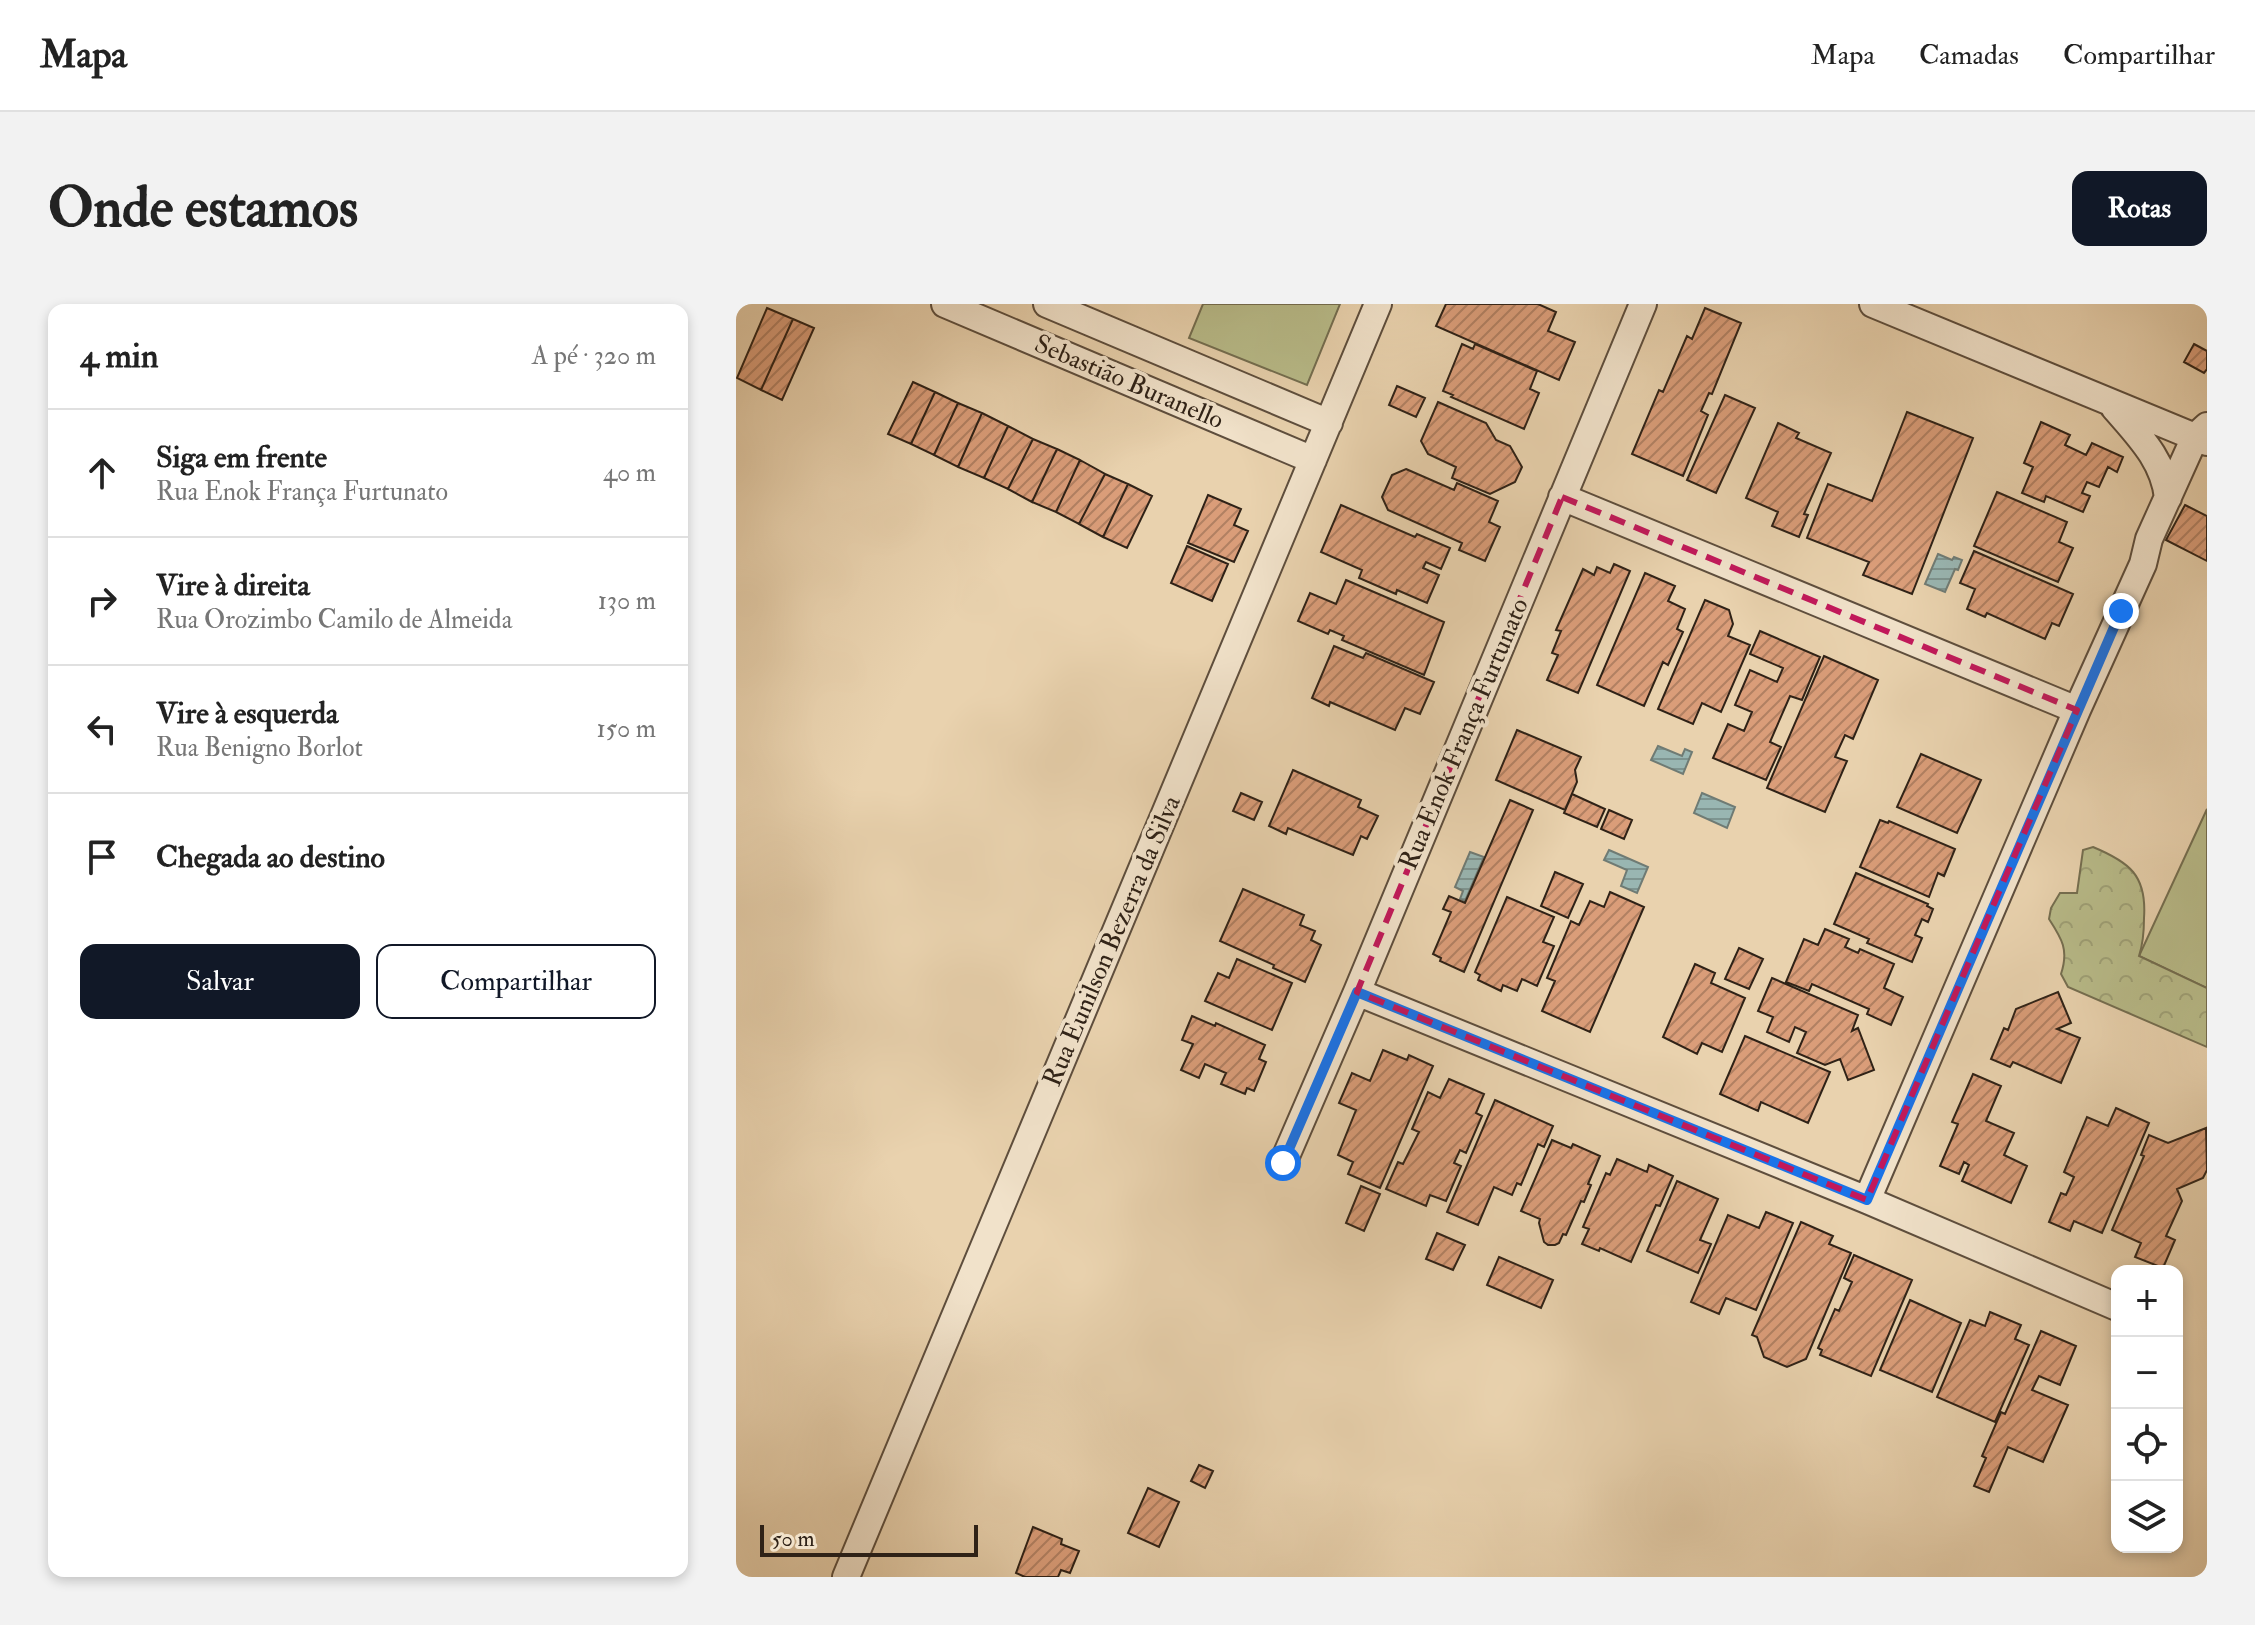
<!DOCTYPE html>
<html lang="pt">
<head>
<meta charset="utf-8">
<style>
  :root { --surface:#fff; --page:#f2f2f2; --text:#222; --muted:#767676; --line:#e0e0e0; --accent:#111827 }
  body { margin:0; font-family:"IM FELL Double Pica",serif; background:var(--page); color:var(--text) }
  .controls { position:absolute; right:24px; bottom:24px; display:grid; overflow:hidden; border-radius:16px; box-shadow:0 4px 12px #0003 }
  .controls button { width:72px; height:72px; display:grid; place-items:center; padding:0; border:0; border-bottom:2px solid var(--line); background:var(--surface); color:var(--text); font:40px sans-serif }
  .scale { position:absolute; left:24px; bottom:20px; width:218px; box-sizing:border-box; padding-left:8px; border:4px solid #2f2217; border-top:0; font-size:22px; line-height:28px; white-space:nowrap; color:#2f2217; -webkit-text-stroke:6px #f1e2ca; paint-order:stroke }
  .stop { position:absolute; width:24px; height:24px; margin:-18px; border:6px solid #1a73e8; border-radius:50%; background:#fff }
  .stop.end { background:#1a73e8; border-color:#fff; box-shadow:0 2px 8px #0008 }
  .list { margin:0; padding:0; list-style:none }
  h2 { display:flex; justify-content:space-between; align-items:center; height:104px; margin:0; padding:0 32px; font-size:34px }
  h2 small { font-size:26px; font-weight:400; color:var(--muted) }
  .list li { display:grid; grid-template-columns:52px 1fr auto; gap:24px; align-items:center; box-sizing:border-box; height:128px; padding:0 32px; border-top:2px solid var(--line) }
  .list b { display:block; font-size:30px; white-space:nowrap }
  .list p { margin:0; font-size:26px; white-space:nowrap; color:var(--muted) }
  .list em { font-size:26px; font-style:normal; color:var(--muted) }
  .actions { display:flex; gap:16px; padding:24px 32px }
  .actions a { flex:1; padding:18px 0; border:2px solid var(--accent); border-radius:16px; text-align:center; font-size:28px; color:var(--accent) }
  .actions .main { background:var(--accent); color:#fff }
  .icon { flex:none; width:44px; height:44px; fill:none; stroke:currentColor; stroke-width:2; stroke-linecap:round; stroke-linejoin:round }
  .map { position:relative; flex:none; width:1471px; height:1273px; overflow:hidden; border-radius:16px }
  header { display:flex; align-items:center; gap:48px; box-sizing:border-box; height:112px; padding:0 40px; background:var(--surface); border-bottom:2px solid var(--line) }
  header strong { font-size:38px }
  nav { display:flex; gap:44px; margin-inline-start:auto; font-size:28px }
  .intro { display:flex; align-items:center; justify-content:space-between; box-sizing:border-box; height:192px; padding:0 48px }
  h1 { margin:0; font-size:56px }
  .button { padding:20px 36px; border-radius:16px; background:var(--accent); color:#fff; font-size:28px; font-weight:700 }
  main { display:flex; gap:48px; padding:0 48px }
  aside { flex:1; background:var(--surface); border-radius:16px; box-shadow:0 4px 12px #0003 }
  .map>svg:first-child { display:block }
  .green { fill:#b8bb89; stroke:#746e50; stroke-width:2 }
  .forest { fill:url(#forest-crowns); stroke:#746e50; stroke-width:2 }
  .water { fill:url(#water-rules); stroke:#6f7b74; stroke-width:2 }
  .building { fill:url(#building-hatch); stroke:#2f2217; stroke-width:2 }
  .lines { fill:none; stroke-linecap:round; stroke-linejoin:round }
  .minor-casing { stroke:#5e4e3d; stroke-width:30 }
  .minor { stroke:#f1e2ca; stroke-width:26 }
  .route { stroke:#1a73e8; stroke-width:10 }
  .marked { fill:none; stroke:#c2185b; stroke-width:6; stroke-dasharray:16 10; stroke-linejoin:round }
  .labels { text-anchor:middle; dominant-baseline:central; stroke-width:8; stroke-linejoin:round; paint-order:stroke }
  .street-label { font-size:26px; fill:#2f2217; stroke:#f1e2ca }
</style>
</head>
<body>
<header>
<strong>Mapa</strong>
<nav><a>Mapa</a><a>Camadas</a><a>Compartilhar</a></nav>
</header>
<div class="intro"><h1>Onde estamos</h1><a class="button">Rotas</a></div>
<main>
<aside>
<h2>4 min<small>A pé · 320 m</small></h2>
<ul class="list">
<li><svg class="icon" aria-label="ahead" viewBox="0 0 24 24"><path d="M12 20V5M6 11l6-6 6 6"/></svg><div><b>Siga em frente</b><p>Rua Enok França Furtunato</p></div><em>40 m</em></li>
<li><svg class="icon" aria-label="right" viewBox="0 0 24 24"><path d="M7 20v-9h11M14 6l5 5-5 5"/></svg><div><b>Vire à direita</b><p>Rua Orozimbo Camilo de Almeida</p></div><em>130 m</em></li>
<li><svg class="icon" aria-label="left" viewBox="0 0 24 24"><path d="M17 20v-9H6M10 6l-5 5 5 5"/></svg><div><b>Vire à esquerda</b><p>Rua Benigno Borlot</p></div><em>150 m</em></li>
<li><svg class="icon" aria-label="arrive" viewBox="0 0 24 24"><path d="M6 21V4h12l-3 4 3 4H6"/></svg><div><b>Chegada ao destino</b></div></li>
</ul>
<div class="actions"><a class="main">Salvar</a><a>Compartilhar</a></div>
</aside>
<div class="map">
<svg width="1471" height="1273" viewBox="0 0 1471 1273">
  <defs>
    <pattern id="forest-crowns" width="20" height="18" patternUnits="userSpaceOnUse" patternTransform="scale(2)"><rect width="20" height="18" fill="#b8bb89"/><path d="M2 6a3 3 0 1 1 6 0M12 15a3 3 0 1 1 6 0" fill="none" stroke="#9ea076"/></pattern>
    <pattern id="water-rules" width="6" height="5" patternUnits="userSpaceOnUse" patternTransform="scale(2)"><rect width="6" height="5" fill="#99b6b2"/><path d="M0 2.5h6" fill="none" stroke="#7d9490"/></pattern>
    <pattern id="building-hatch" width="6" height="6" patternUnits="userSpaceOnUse" patternTransform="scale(2)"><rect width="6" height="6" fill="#da9d79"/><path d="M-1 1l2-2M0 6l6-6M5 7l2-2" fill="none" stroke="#b18062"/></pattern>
  </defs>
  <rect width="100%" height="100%" fill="#e9d2ae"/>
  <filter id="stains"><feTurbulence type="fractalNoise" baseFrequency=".0025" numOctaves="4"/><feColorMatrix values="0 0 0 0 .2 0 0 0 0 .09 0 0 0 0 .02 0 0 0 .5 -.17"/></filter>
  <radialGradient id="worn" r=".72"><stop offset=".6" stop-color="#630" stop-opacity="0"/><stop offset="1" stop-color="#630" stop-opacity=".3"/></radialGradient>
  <path class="green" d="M467,0H604L571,81L453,34Z
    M1471,505V684L1403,652Z"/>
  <path class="forest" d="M1357,543C1393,558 1411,571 1408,614C1408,626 1407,640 1403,652L1471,684V743L1332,683L1325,670C1333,646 1326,635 1313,615L1315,604L1324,589H1341L1347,546Z"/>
  <path class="water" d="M1202,250L1216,256L1218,253L1226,256L1222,266L1219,265L1209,288L1189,280Z
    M922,442L946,452L949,445L956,448L947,470L915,456Z
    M966,489L999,503L991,524L958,509Z
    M873,546L912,563L901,589L885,582L891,566L868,556Z
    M734,548L748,553L729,597L724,595L727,587L719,583Z"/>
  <path class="building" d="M710,0H802L820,8L812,27L839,38L823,76L700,22Z
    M31,4L57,15L25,86L1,74Z
    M969,4L1005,19L976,90L973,89L965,107L972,111L947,172L896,150L923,86L927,88L951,32L956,35Z
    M57,15L78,24L46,96L25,86Z
    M726,40L737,45L739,40L801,67L794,85L803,89L788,125L715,93L717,91L707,87Z
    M1458,40L1471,47V65L1468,69L1448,58Z
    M177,78L199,88L175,140L152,130Z
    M661,82L689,94L680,113L653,101Z
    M199,88L222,99L198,151L175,140Z
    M989,91L1019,104L980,189L951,176Z
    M702,98L750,119L760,136L774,142L786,163L779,178L754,190L716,174L720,163L692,150L685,137Z
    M222,99L246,109L222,163L198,151Z
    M1171,108L1237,134L1176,290L1127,271L1133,258L1071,234L1092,180L1136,197Z
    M246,109L272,122L248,174L222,163Z
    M1305,118L1334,131L1329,141L1350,151L1356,139L1387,153L1381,168L1372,163L1363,183L1351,178L1346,189L1354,192L1347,208L1310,192L1308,198L1286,189L1297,163L1288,159Z
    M1042,119L1063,129L1060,134L1095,149L1068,210L1072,211L1063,233L1036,222L1042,208L1010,194Z
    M272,122L297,135L272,185L248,174Z
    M297,135L321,145L296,198L272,185Z
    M321,145L344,156L320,208L296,198Z
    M344,156L369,170L343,220L320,208Z
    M670,165L718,186L721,179L762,197L753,218L764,223L749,257L723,246L726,239L652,206L646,193L656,171Z
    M369,170L392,180L367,233L343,220Z
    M392,180L416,192L391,244L367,233Z
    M1261,188L1331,218L1323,238L1337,244L1322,278L1238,242Z
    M472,191L505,205L498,221L512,227L498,258L452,239Z
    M605,201L679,233L681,230L714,244L705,265L690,258L687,264L703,271L691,299L661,286L660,290L623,274L626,266L585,248Z
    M1449,201L1471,212V257L1430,236Z
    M451,242L492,260L476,297L435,279Z
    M1238,247L1337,290L1323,322L1316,319L1309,335L1251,309L1249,313L1231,305L1239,285L1224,279Z
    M878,260L894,267L842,389L811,376L822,351L816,349L825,327L820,326L847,265L858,271L861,263L874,269Z
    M909,269L939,282L932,297L949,305L941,325L947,328L932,361L927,358L908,402L861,381Z
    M610,276L708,318L688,371L606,336L608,332L594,326L592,330L562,317L574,289L600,300Z
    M969,296L993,306L997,320L992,332L1014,341L985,408L966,399L957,420L922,405Z
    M1024,327L1084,353L1066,396L1054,392L1034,438L1045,443L1030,476L977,454L992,420L1008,427L1016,408L999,401L1014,366L1041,378L1047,364L1014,350Z
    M598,342L627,354L630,349L698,378L684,410L669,404L659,426L594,398L593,402L576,394Z
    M1088,352L1142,376L1117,435L1109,431L1099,453L1111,457L1089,508L1031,484Z
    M781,426L845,453L839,466L841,478L829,506L760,476Z
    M1185,450L1245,476L1221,529L1161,503Z
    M557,466L625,496L622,503L642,512L631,535L625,532L617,551L552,524L550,530L533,522Z
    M505,489L526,498L518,516L497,507Z
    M836,490L869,505L861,523L828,509Z
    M774,496L797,506L728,668L704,657L705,654L697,650L715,608L707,605L713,592L729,599Z
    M873,506L896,516L888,535L865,525Z
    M1144,516L1152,519L1153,517L1219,545L1208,572L1202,569L1193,593L1124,563Z
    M819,568L847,580L832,614L805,602Z
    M1120,569L1192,600L1191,602L1197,605L1192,618L1186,615L1179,631L1186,634L1176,658L1131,639L1133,635L1098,620Z
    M507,585L568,611L564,621L579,627L575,636L585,641L569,678L537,664L538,661L484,637Z
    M874,588L908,603L854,728L806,707L819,677L811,674L835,617L843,621L854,597L868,603Z
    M771,593L818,613L807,638L818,642L801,682L786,675L781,687L767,681L765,687L742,676L744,671L739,668Z
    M1089,625L1113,635L1109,643L1122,649L1124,645L1158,660L1148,684L1167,693L1155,721L1131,710L1133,705L1076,680L1073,687L1050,678L1068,635L1082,641Z
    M1003,644L1027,655L1013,685L989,675Z
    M501,655L556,679L536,726L469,697L482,669L493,674Z
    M959,660L979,669L975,679L1009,694L986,748L966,739L961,750L927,733Z
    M1036,674L1122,711L1116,727L1122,724L1138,766L1112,776L1104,755L1089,761L1061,749L1070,728L1059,723L1053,738L1031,728L1037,713L1022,707Z
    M1322,688L1335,719L1321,725L1344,734L1325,779L1277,758L1274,763L1255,755L1268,724L1272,726L1280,705Z
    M456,712L479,722L480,719L529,741L523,755L530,758L518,787L511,784L509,790L485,780L490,769L469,760L463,774L445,766L457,740L446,736Z
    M1009,732L1094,768L1072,819L1025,798L1022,807L984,790Z
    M647,746L671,756L673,751L697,762L644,884L612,870L617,858L602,851L620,806L603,799L616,769L634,777Z
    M1237,770L1265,782L1250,817L1278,829L1268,851L1291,862L1275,899L1226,877L1233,861L1228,858L1223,870L1204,862L1222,820L1216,818Z
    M713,775L748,790L740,809L746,812L730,849L724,846L718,859L725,862L710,897L694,891L690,902L650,885L662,858L667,860L683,828L676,825L692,788L704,794Z
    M759,796L817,822L808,843L802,840L785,881L781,879L776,891L758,883L742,921L711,908Z
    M1380,804L1413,819L1366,929L1338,917L1334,927L1313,918L1325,889L1330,891L1338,873L1328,868L1351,813L1372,822Z
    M1470,824L1471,866L1467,874L1441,885L1446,897L1430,932L1439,936L1427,964L1399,953L1405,939L1376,926L1408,852L1405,851L1413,831L1432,839Z
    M816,836L835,844L837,840L864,852L852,880L855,881L848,898L845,897L830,931L827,930L823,939L819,941H812L808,938L803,919L804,915L785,907Z
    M881,855L911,868L913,861L937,872L924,902L920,901L895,958L864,944L863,947L846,940L853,925L847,923L870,869L874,871Z
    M941,877L982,895L964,936L975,940L962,969L911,947Z
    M625,882L644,890L628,927L610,919Z
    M1030,908L1057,919L1020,1006L990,994L983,1010L955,998L992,911L1023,924Z
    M1065,918L1097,932L1093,940L1115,949L1070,1055L1051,1063L1028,1053L1021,1033L1016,1031Z
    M701,929L729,941L717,966L690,955Z
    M1118,951L1176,976L1135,1072L1084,1051L1086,1046L1082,1044L1099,1005L1103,1007L1116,978L1108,974Z
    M763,953L817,976L805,1004L751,981Z
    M1174,996L1225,1019L1196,1088L1144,1066Z
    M1254,1008L1285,1021L1279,1035L1293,1041L1259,1118L1201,1093L1234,1016L1249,1022Z
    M1305,1027L1340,1042L1324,1081L1303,1072L1296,1086L1332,1101L1307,1158L1272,1143L1253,1188L1238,1182L1250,1154L1246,1152L1265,1108L1269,1110Z
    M463,1161L477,1167L469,1184L455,1177Z
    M412,1184L443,1198L423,1243L392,1229Z
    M297,1223L326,1235L325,1240L343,1247L334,1269L325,1266L322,1273H289L280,1269Z"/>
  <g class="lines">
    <g class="minor-casing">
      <path id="minor" d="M209,0L577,156
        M311,0L593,119
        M1137,0L1471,138
        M1378,103C1402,131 1428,156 1432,194
        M826,193L1341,406
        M621,688L1131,896L1381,1003
        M547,859L621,688L907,0
        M1131,896L1341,406L1407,260L1413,235L1459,133L1471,122
        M110,1273L642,0"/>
    </g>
    <use href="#minor" class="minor"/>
  </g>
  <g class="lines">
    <path class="route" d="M547,859L621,688L1131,896L1385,307"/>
  </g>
  <path class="marked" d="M826,193L1341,406L1131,896L621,688Z"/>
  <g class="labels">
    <g class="street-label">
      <text transform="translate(393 78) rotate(23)">Sebastião Buranello</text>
      <text transform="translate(728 430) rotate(-67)">Rua Enok França Furtunato</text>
      <text transform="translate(376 637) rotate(-67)">Rua Eunilson Bezerra da Silva</text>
    </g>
  </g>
  <rect width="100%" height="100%" filter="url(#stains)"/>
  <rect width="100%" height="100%" fill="url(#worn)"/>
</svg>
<div class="controls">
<button>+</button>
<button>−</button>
<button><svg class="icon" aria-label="locate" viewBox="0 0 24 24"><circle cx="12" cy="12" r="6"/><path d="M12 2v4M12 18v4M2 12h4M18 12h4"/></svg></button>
<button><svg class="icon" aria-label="layers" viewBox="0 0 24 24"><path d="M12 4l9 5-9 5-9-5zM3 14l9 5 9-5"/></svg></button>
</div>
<div class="scale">50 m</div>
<div class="stop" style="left:547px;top:859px"></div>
<div class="stop end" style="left:1385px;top:307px"></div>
</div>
</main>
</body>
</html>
